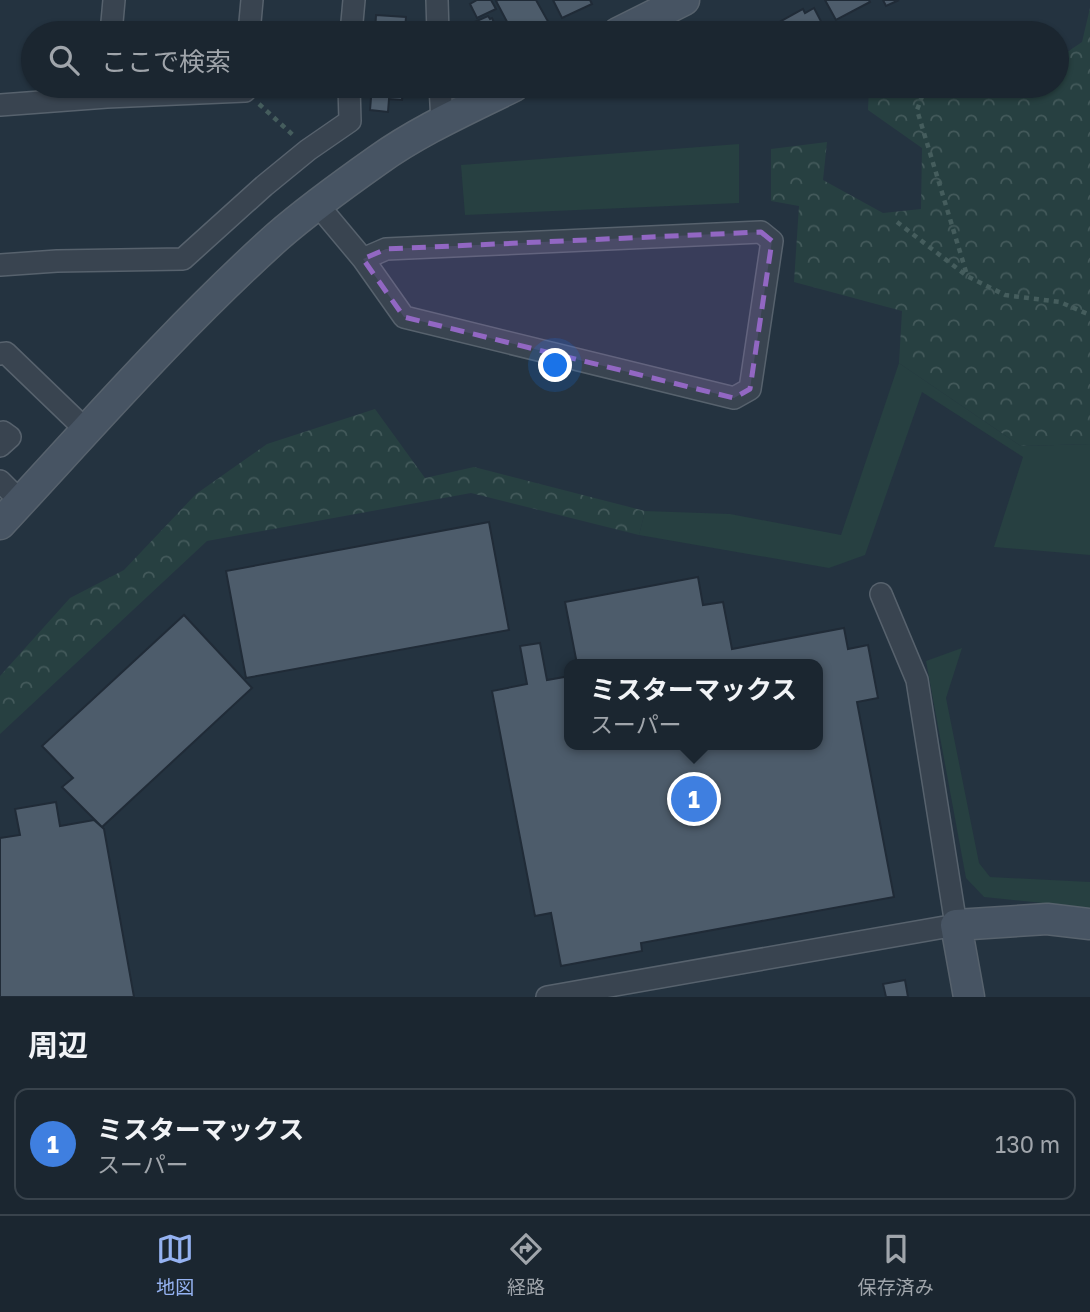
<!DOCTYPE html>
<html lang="ja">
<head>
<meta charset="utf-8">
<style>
  :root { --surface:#1b2630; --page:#28323c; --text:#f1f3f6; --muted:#a0a5ab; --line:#39434c; --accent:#95b2f1 }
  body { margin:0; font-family:"Golos Text","Noto Sans JP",sans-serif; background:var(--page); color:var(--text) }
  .you { position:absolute; left:556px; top:366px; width:24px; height:24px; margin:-18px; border:5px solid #fff; border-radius:50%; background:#1a73e8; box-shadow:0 0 0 10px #1a73e833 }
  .badge { display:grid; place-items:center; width:46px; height:46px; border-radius:50%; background:var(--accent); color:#fff; font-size:23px; font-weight:700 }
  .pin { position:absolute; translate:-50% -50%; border:4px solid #fff; box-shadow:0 2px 7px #0006 }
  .popup { position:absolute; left:564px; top:659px; width:259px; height:91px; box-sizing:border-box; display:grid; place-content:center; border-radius:14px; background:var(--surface); filter:drop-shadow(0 2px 5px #0005); font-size:23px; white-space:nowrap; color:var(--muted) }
  .popup b { font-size:26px; color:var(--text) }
  .popup::after { content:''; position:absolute; left:50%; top:100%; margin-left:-14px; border:14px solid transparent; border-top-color:var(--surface) }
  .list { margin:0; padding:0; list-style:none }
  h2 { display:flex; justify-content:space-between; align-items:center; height:91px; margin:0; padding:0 28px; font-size:30px }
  h2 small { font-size:23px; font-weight:400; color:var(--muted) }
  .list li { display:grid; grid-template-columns:46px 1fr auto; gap:21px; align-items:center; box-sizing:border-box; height:112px; margin:0 14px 14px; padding:0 14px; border:2px solid var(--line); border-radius:14px }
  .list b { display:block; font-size:26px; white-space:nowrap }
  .list p { margin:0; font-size:23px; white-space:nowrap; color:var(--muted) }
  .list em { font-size:23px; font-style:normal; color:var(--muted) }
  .icon { flex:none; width:38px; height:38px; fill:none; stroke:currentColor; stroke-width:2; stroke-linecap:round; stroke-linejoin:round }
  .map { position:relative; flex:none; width:1090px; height:997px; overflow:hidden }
  .search { position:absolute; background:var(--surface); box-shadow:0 2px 5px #0004; left:21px; right:21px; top:21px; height:77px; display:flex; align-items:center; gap:18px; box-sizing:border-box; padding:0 24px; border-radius:38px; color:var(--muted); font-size:26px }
  .sheet { height:217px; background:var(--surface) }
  nav { display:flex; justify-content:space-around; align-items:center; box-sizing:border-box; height:98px; border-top:2px solid var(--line); background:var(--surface); font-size:19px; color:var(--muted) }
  nav a { display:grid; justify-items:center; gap:4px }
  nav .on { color:var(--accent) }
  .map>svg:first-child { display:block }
  .green { fill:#274041 }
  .forest { fill:url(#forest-crowns) }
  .building { fill:#4d5c6b; stroke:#202b37; stroke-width:2 }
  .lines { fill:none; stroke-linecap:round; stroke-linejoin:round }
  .street-casing { stroke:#57626d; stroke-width:24 }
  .secondary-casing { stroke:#57626d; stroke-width:33 }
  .path { stroke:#455d5d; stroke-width:4.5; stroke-dasharray:5 5; stroke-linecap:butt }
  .street { stroke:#394450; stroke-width:21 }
  .secondary { stroke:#475463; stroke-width:30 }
  .marked { fill:#9267c3; fill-opacity:0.2; stroke:#9267c3; stroke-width:5; stroke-dasharray:14 9; stroke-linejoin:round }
</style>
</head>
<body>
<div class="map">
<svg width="1090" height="997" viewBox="0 0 1090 997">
  <defs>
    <pattern id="forest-crowns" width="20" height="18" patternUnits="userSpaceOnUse" patternTransform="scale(1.75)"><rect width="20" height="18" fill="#274041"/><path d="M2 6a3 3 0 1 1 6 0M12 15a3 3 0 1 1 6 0" fill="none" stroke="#445a5b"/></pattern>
  </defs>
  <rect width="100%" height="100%" fill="#243340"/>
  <path class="green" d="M739,144V203L465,215L461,165Z
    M899,363L1021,446L1090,444V555L994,547L1023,457L922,392L865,555L829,568L639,535L645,511L730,514L841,535Z
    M962,648L946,698L979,863L990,877L1090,882V908L984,897L966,878L926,661Z"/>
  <path class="forest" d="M1090,8V444L1021,446L899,363L902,311L794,282L799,206L771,201V149L827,142L823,180L883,213L921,209L922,148L868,110L869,86H1057V59L1082,42Z
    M375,409L425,478L474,467L645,511L639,535L471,493L207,541L0,734V676L70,598L124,570L196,494L267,444Z"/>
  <path class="building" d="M477,0H491L496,9L477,18L470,4Z
    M498,0H536L550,25L534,33H513L496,1Z
    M553,0H590L592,4L562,18Z
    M825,0H869L870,2L836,20Z
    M883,0H899L886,6Z
    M814,8L825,29L817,33H781L776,24L803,9L805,13Z
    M376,15L406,17L405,30H410L409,33H375Z
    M488,16L490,19L492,18L499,33H457L456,30Z
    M372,86H403L402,100L389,99L388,112L370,110Z
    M489,522L509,630L246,678L226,571Z
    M698,577L703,605L723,602L732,649L844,628L848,649L868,645L878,698L857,702L894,897L641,943L642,951L561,966L551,913L535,916L492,691L527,684L520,646L540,643L547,680L570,676V745H818V664H577L565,602Z
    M184,615L252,688L102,827L62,787L73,778L42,746Z
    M56,802L60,826L94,820L104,829L134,997H0V838L20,835L15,809Z
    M905,980L908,997H886L883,984Z"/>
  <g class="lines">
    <g class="street-casing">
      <path id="street" d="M437,0L438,33
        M111,33L114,0
        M249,33L252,0
        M351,33L354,0
        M440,86L442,121
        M0,105L107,97L245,91V86
        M317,204L363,259L404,317L734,398L750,389L772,241L761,232L386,249L363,259
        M0,265L57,261L183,259L264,186L308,150L350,121L349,86
        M0,354L6,353L87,431
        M0,433L3,432L10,437L0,446
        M0,481L21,502
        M547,997L956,925L917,680L881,594"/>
    </g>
    <g class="secondary-casing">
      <path id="secondary" d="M618,33L684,0
        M0,524C90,427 178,326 277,237C309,209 344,184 378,160C420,130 468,109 514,86
        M969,997L956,925L1047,919L1090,924"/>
    </g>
    <path class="path" d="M963,33L968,29
      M926,86L917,110L967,275
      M259,104L294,136
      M897,222L967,276L1005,295L1060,302L1090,315"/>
    <use href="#street" class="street"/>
    <use href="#secondary" class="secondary"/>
  </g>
  <path class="marked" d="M761,232L772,241L750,389L734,398L404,317L363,259L386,249Z"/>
</svg>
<div class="you"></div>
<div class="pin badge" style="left:694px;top:799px;background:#3f7fe0">1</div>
<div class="popup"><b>ミスターマックス</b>スーパー</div>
<div class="search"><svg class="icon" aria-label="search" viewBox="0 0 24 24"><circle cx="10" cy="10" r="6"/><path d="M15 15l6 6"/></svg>ここで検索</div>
</div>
<section class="sheet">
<h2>周辺<small></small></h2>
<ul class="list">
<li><span class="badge" style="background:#3f7fe0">1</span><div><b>ミスターマックス</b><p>スーパー</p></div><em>130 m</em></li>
</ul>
</section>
<nav>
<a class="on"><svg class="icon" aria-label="map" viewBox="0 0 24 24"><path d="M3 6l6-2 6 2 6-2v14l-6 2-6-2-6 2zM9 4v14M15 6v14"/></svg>地図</a>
<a><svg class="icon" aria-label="directions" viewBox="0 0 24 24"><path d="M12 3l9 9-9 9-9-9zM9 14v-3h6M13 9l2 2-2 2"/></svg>経路</a>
<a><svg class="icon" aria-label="saved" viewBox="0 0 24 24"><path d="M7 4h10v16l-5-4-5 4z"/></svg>保存済み</a>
</nav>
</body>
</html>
